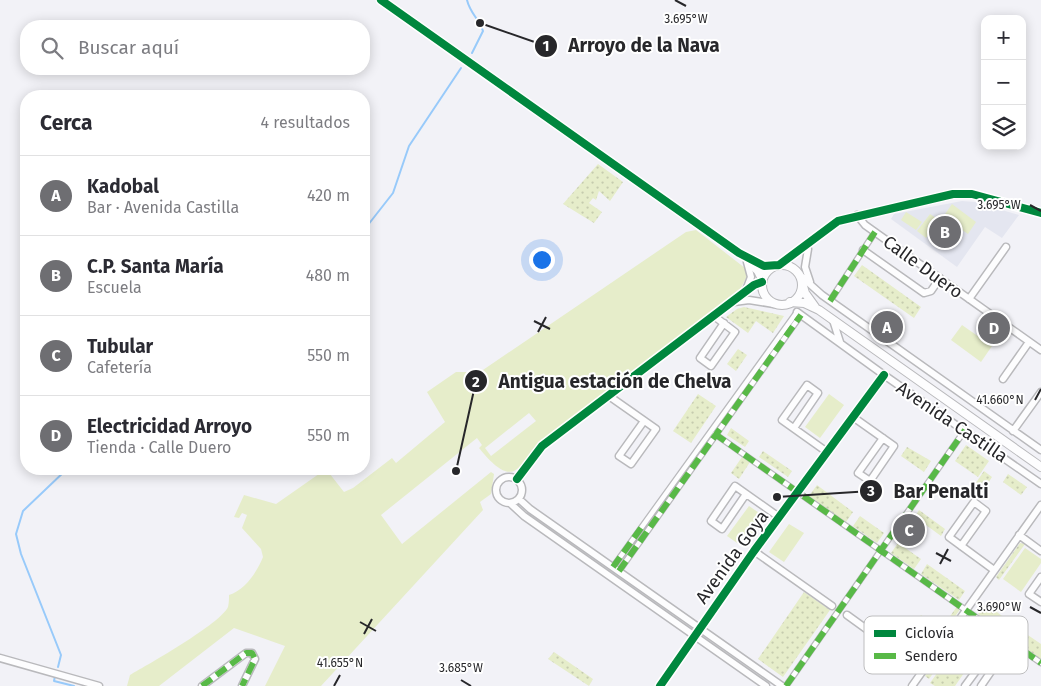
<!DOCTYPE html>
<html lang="es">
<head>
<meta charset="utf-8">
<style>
  :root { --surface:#fff; --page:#f7f7f7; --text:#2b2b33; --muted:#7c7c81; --line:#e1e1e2; --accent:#6e6e72 }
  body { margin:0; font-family:"Fira Sans",sans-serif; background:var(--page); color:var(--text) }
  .controls { position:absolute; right:15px; top:15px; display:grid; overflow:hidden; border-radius:10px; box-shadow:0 2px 12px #0003 }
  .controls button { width:45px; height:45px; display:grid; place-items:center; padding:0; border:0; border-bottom:1px solid var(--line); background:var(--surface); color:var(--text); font:25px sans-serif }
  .you { position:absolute; left:541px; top:259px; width:18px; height:18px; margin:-12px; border:4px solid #fff; border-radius:50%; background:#1a73e8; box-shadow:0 0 0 8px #1a73e833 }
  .badge { display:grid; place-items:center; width:32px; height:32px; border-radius:50%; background:var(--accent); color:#fff; font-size:16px; font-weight:700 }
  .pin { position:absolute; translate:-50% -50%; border:2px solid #fff; box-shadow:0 1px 5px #0006 }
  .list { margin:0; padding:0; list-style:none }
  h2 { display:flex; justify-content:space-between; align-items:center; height:65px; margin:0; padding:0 20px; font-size:21px }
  h2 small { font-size:16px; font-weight:400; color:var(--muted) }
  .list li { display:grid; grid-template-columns:32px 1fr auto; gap:15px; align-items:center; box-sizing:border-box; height:80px; padding:0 20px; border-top:1px solid var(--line) }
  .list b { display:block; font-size:19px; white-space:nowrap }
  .list p { margin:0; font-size:16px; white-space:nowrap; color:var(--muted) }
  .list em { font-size:16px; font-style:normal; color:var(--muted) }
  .icon { flex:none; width:28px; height:28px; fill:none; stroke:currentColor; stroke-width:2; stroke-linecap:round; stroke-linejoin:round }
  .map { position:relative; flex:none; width:1041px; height:686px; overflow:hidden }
  .search { position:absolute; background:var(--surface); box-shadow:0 2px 12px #0003; left:20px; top:20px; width:350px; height:55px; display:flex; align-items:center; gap:12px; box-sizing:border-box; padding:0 18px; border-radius:20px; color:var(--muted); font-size:19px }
  .panel { position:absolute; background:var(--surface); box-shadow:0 2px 12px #0003; left:20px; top:90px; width:350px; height:385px; border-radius:20px }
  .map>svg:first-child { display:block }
  .built { fill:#e4e6f0 }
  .grass { fill:#e6edca; fill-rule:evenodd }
  .park { fill:url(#park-dots) }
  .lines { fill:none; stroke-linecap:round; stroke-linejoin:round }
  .stream { stroke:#98cafa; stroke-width:2 }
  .pedestrian-casing { stroke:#b9b9bc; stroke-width:7 }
  .minor-casing { stroke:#b9b9bc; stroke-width:9 }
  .tertiary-casing { stroke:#b9b9bc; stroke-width:10 }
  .pedestrian { stroke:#fdfdfe; stroke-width:4.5 }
  .minor { stroke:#fdfdfe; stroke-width:6 }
  .tertiary { stroke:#fdfdfe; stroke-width:8 }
  .quiet { stroke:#58b947; stroke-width:6; stroke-dasharray:12 6; stroke-linecap:butt }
  .cycleway-casing { stroke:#fff; stroke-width:11 }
  .cycleway { stroke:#00873e; stroke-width:8 }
  .ticks { fill:none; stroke:#27272a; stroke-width:2 }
  .labels { text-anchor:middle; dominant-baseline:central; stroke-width:4; stroke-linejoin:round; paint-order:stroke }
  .street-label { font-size:18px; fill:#27272a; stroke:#fff }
  .key { fill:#fff; stroke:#bebebf; stroke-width:1 }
  .key-label { font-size:14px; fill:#27272a }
  .ticks-label { font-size:12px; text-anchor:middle; fill:#27272a; stroke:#fff; stroke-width:4; stroke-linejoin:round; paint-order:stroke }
  .leader { fill:none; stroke:#27272a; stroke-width:2 }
  .callout-dot { fill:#27272a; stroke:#fff; stroke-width:2 }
  .mark-label { font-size:15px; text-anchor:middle; font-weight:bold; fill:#fff }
  .callout-label { font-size:19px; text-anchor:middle; font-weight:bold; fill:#27272a; stroke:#fff; stroke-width:4; stroke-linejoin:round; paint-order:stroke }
</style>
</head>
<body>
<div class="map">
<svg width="1041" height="686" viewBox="0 0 1041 686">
  <defs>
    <pattern id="park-dots" width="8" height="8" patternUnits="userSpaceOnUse" patternTransform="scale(1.25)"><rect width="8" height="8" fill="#e6edca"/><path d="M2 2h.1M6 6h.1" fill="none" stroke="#c5cbae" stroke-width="1.8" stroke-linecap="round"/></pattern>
  </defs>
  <rect width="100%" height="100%" fill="#f2f2f7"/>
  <path class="built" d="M962,201L975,202L1019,215L1002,238L985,227L957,267L891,219L894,214Z"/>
  <path class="grass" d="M952,204L976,222L968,234L943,217Z
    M906,212L922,222L916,230L901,220Z
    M930,214L939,220L926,238L917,231Z
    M696,230L745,268L747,276L741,288L532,450C528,456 523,465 517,469C504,480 486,456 479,448L482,445L477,438L381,515L402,544L491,472L494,474L491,494L480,502L483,510L321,686H265L285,646L234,628L159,686H127L130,675C149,664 220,624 228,607C229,603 229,598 229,595C245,590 257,572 263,557L261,549L242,528L247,515L242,513L239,518L234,517L244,495L276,504L326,469L344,492L353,488L392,458L396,463L445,422L427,392L456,372H480L686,232ZM529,413L536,421L491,456L485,448Z
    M962,325L992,346L981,362L951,340Z
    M829,394L844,405L820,438L805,427Z
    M749,506L765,517L743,547L727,536Z
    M789,524L804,533L784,562L769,552Z
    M1025,548L1041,559V563L1021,592L1003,579Z
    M921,615L939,627L918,658L900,645Z"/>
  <path class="park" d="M598,164L623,182L610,201L599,191L596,200L593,198L589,203L602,212L594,223L563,204Z
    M862,265L921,307L914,318L854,276Z
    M744,307L784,316L773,333L756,321L748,333L726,317L737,309Z
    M738,349L747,355L736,371L727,364Z
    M698,394L716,406L691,443L673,431Z
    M731,428L749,441L745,447L727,435Z
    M966,445L989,461L978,477L955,461Z
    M907,447L931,461L924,472L901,456Z
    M763,451L792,471L788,477L759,457Z
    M742,457L750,462L739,479L731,473Z
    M984,471L992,477L980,496L971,490Z
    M1008,474L1027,487L1021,495L1003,482Z
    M817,485L853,512L846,522L809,496Z
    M919,510L945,529L941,536L915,517Z
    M860,516L884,533L877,543L853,526Z
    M898,543L921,559L914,569L891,553Z
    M1020,543L1025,544L999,580L996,577Z
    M927,564L965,591L959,600L921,574Z
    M804,592L830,610L783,677L758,659Z
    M986,604L1013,624L1006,634L978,614Z
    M958,605L961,608L939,639L936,638L935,641L937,642L924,661L920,659Z
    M1019,629L1041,644V659L1012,639Z
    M946,647L950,650L929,679L925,676Z
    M955,648L973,660L955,686H935L930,683Z
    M554,652L593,679L589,686L548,659Z"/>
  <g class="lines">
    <path class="stream" d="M467,0C470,13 479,19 483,31L472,53
      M364,230L393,193L409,146L461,68
      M58,667L61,655L21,554L16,534L23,511L67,469
      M55,676L54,681L74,686"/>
    <g class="pedestrian-casing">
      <path id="pedestrian" d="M830,301L875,232
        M715,434L1041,663
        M613,567L797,312
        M619,571L801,315
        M786,686L965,430"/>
    </g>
    <g class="minor-casing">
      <path id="minor" d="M857,215L865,225L1041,350
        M808,249L805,267L810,282
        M863,250L924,293L931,291L940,278
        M779,265L838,221L953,194H972L1041,213
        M802,277L822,295L1041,450
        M746,290L751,277L747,262
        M969,299L1006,247
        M734,302L749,300L774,304
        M797,312L884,375L1041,484
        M714,316L735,332L711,366L700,358L724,323
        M833,320L840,342
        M1003,379L1029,342
        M609,396L656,429L631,464L619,456L644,421
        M853,417L894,446L870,481L858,473L883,438
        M794,428L818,393L807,385L782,420L827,452
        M1013,431L1041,392
        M496 490a13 13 0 1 1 26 0a13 13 0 1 1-26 0Z
        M517,479L542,446L754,285L762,282
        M746,494L722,529L711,521L735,486L779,517
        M519,499L530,509L782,686
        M511,504L524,516L766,686
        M1019,535L1041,551
        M961,546L986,511L974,502L949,537L994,570
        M754,551L832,606
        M1041,577L1029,594L1041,602
        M847,615L923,670
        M947,637L992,670L981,686
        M0,658L99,686
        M202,686L246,653H252L255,659L242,686
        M660,686L754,551L884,375
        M912,686L1041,505
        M965,686L982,663"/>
    </g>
    <g class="tertiary-casing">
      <path id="tertiary" d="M381,0L739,253L764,266L778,265
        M748,261L758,271L763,281
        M762 285a20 20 0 1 1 40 0a20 20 0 1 1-40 0Z
        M803,286L805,293L815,307
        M790,302L804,303L819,310L1041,467"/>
    </g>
    <use href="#pedestrian" class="pedestrian"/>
    <use href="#minor" class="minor"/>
    <use href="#tertiary" class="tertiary"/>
    <path class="quiet" d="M830,301L875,232
      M715,434L1041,663
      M613,567L641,528
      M619,571L801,315
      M202,686L246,653H252L255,659L242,686
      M786,686L965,430"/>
    <g class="cycleway-casing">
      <path id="cycleway" d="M381,0L739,253L764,266L778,265
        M779,265L838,221L953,194H972L1041,213
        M517,479L542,446L754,285L762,282
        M660,686L754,551L884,375"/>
    </g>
    <use href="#cycleway" class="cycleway"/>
  </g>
  <path class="ticks" d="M675,0L686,6M1030,205L1041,211M534,321L550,329M538,332L546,317M1035,400L1041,389M936,553L951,561M940,564L948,549M1030,607L1041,613M360,622L376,631M364,634L372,619M461,680L471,686M334,686L340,675"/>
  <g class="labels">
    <g class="street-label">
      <text transform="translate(923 267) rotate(36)">Calle Duero</text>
      <text transform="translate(952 422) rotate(34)">Avenida Castilla</text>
      <text transform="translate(732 557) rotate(-54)">Avenida Goya</text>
    </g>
  </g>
  <rect x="864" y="616" width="164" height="58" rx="8" class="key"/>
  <rect x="874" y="630" width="22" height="7" fill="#00873e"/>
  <rect x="874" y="653" width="22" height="6" fill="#58b947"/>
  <g class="key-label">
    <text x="905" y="638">Ciclovía</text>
    <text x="905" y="661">Sendero</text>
  </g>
  <g class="ticks-label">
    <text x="686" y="23">3.695°W</text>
    <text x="999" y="209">3.695°W</text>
    <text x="1000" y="404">41.660°N</text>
    <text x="999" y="611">3.690°W</text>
    <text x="340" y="667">41.655°N</text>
    <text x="461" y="672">3.685°W</text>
  </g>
  <path class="leader" d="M480 23L546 46M456 471L476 381M777 497L871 491"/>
  <g class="callout-dot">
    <circle cx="480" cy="23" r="5"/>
    <circle cx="456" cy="471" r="5"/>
    <circle cx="777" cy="497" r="5"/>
    <circle cx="546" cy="46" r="12"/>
    <circle cx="476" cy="381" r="12"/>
    <circle cx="871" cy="491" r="12"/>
  </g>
  <g class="mark-label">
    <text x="546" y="51">1</text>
    <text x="476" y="387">2</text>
    <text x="871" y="496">3</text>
  </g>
  <g class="callout-label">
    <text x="644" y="52">Arroyo de la Nava</text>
    <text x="615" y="388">Antigua estación de Chelva</text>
    <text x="941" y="498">Bar Penalti</text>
  </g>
</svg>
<div class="controls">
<button>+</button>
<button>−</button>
<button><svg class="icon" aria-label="layers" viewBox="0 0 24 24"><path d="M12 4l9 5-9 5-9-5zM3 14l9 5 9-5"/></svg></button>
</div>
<div class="you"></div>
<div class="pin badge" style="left:887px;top:327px">A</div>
<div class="pin badge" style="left:945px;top:232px">B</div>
<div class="pin badge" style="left:909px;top:530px">C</div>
<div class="pin badge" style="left:994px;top:328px">D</div>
<div class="search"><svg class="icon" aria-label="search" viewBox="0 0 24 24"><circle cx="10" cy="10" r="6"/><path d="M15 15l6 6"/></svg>Buscar aquí</div>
<section class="panel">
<h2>Cerca<small>4 resultados</small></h2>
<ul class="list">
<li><span class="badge">A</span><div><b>Kadobal</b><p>Bar · Avenida Castilla</p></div><em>420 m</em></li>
<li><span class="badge">B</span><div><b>C.P. Santa María</b><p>Escuela</p></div><em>480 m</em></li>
<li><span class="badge">C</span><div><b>Tubular</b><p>Cafetería</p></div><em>550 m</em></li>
<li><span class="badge">D</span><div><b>Electricidad Arroyo</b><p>Tienda · Calle Duero</p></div><em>550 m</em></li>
</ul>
</section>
</div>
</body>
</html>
